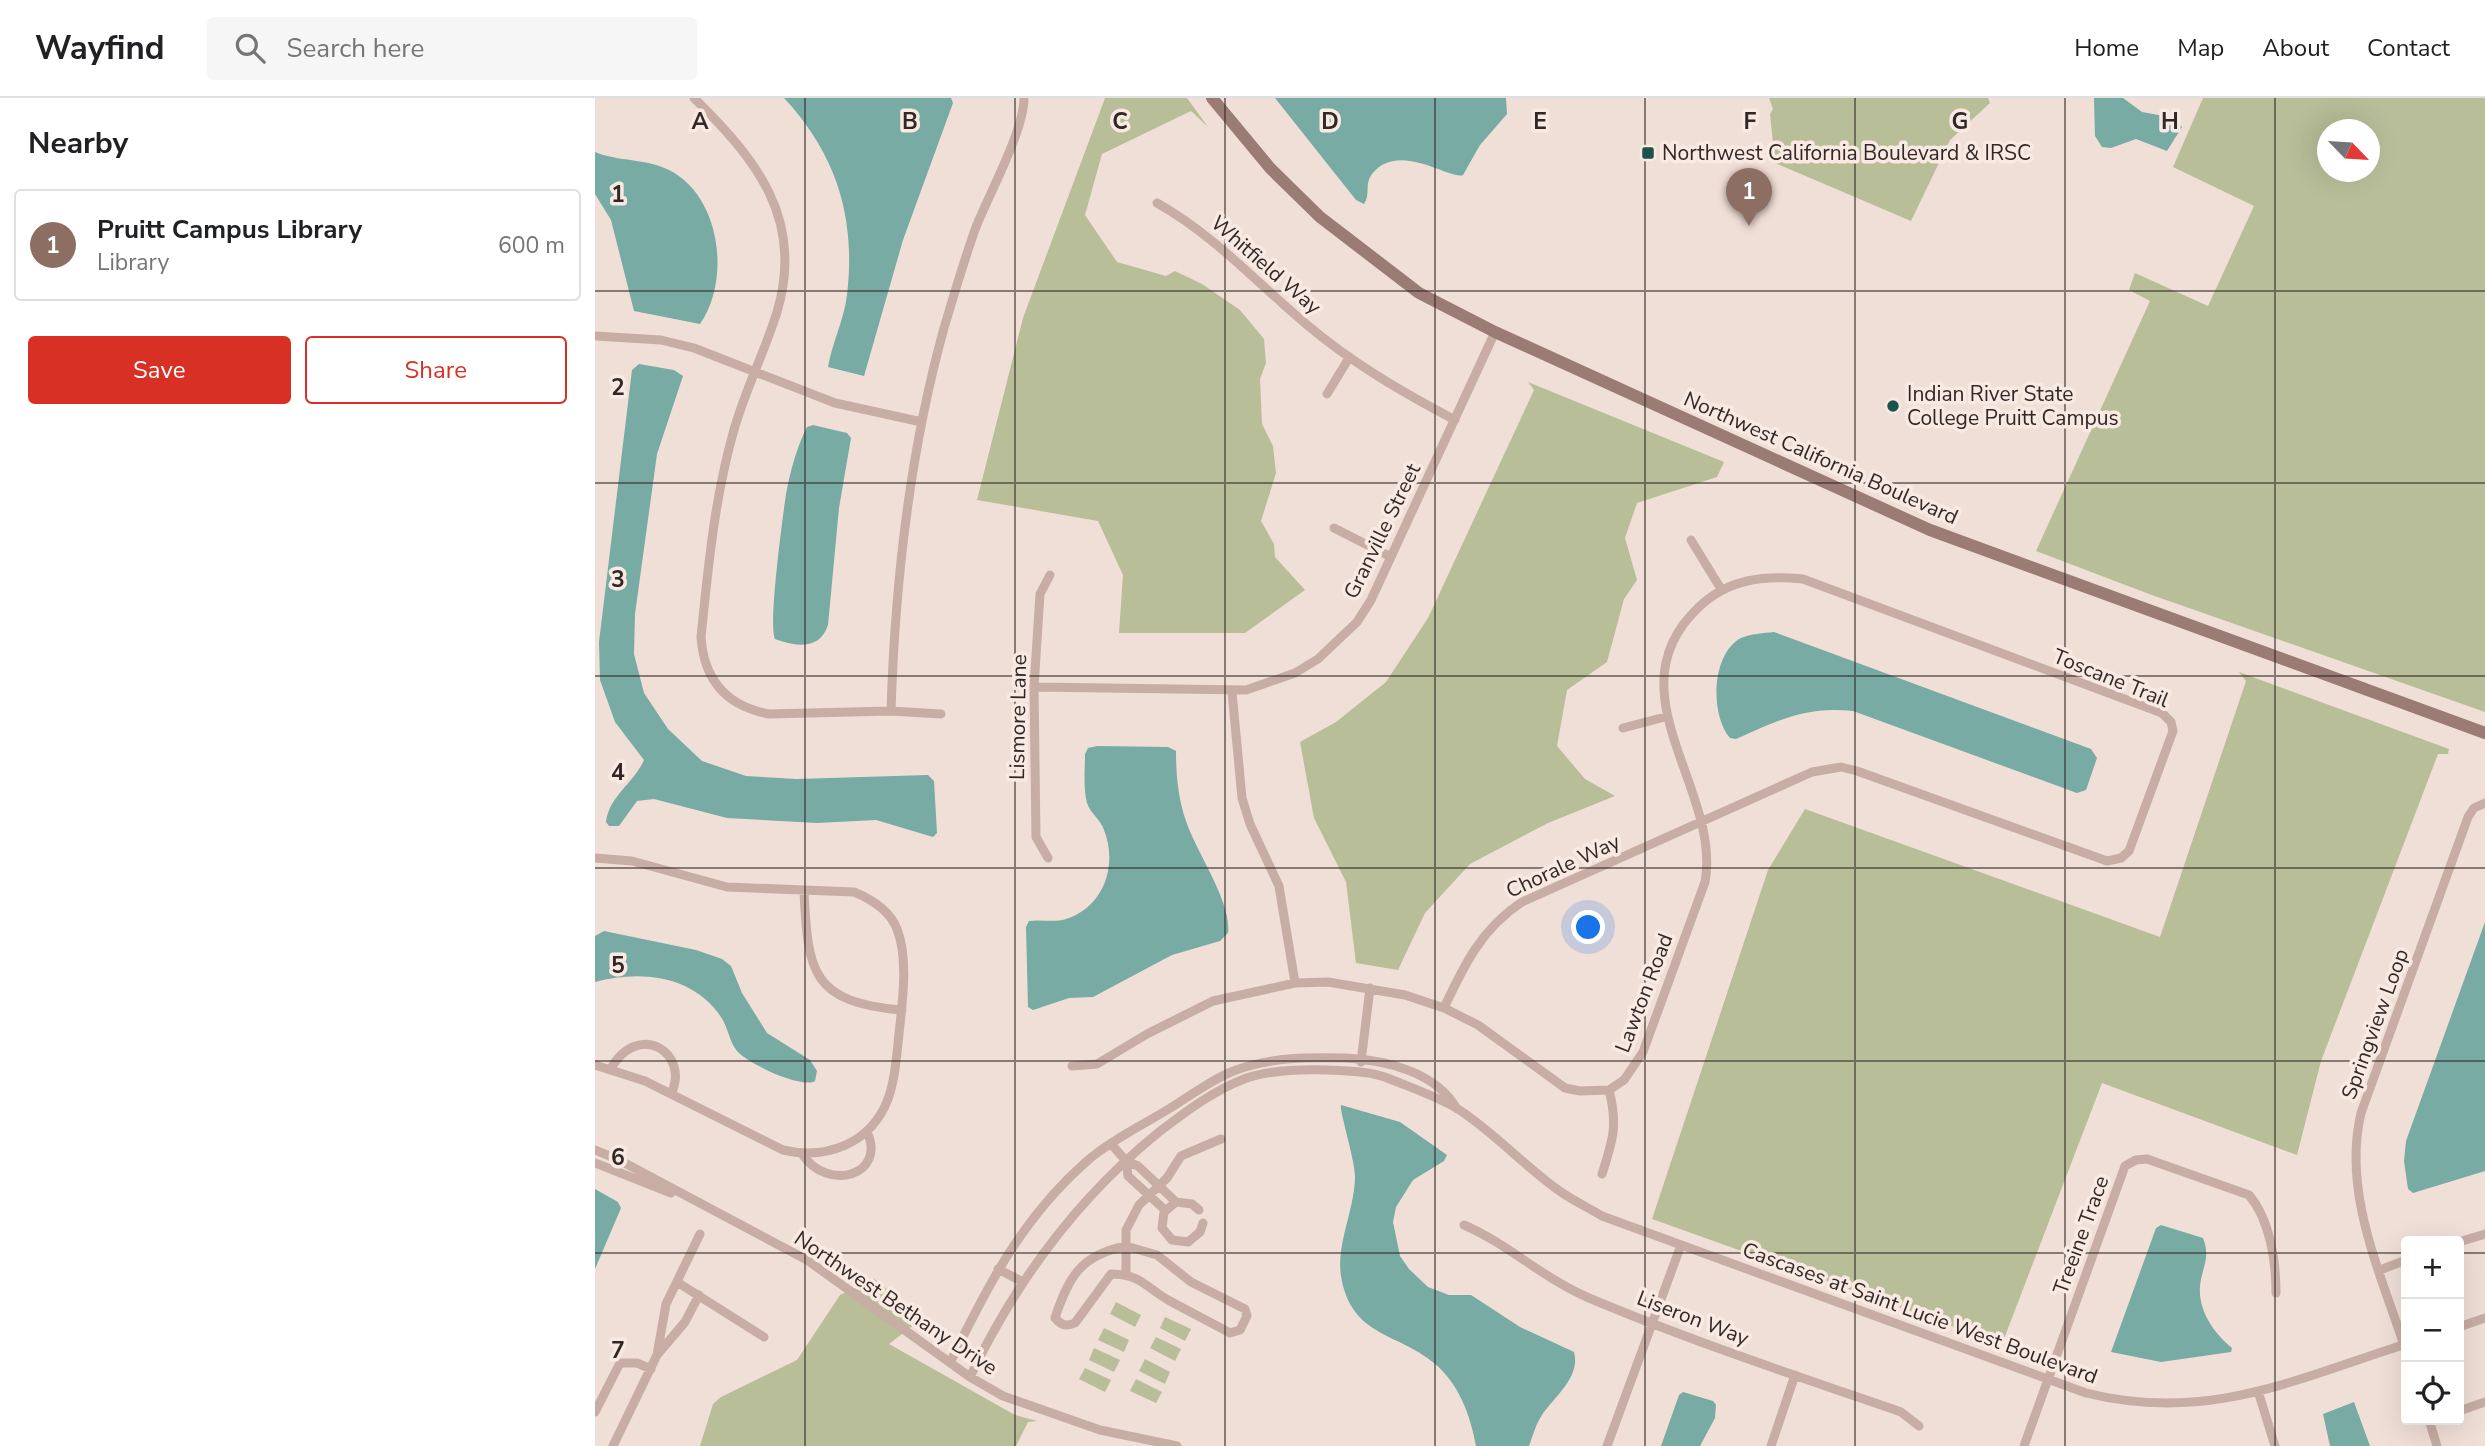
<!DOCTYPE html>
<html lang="en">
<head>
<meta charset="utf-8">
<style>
  :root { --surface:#fff; --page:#f6f6f6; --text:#202124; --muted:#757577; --line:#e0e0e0; --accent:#d93025 }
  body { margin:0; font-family:"Nunito Sans",sans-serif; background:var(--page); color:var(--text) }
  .controls { position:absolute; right:21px; bottom:21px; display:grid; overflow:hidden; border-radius:7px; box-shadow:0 7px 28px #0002 }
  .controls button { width:63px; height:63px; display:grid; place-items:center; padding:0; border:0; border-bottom:2px solid var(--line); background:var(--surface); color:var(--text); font:35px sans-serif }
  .compass { position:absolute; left:1722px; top:21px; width:63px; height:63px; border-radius:50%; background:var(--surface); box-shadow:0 7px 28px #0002; rotate:115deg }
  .you { position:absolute; left:994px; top:830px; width:24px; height:24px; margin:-18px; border:5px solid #fff; border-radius:50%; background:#1a73e8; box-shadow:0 0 0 10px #1a73e833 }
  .badge { display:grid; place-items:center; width:46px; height:46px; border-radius:50%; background:var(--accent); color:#fff; font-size:23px; font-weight:700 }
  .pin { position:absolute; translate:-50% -58px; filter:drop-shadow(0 2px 4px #0008) }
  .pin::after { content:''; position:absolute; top:37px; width:24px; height:21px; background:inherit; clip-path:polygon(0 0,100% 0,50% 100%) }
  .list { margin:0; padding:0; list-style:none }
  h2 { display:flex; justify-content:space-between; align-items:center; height:91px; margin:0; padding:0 28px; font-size:30px }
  h2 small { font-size:23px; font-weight:400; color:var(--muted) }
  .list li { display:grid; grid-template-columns:46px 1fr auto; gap:21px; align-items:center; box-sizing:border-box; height:112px; margin:0 14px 14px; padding:0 14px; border:2px solid var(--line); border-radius:7px }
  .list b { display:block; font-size:26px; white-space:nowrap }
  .list p { margin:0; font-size:23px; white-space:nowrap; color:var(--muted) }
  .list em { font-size:23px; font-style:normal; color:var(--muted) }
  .actions { display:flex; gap:14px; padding:21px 28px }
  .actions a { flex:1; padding:16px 0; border:2px solid var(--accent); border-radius:7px; text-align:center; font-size:24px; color:var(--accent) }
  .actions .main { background:var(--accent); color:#fff }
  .icon { flex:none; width:38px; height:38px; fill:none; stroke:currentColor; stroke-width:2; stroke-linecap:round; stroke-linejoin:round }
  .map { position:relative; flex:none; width:1890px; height:1348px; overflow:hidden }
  header { display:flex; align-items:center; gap:42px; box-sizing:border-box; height:98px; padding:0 35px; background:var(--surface); border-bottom:2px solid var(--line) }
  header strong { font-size:33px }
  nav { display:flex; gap:38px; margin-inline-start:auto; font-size:24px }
  .search { width:490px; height:63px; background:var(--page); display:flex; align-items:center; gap:18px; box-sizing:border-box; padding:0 24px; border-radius:7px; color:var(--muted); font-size:26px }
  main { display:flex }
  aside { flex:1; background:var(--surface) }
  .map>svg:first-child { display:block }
  .green { fill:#b8be98; fill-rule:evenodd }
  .water { fill:#77aba4 }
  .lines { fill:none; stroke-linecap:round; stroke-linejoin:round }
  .street { stroke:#c7ada4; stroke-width:9 }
  .secondary { stroke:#9a7c75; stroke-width:12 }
  .grid { fill:none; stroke:#322725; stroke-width:2; stroke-opacity:0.55 }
  .poi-dot { fill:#1c524c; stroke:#f8eae3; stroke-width:2.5 }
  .labels { text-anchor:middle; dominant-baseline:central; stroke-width:7; stroke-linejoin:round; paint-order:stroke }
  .poi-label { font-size:21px; fill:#322725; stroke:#f8eae3; text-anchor:start }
  .street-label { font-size:21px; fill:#322725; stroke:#f8eae3 }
  .grid-label { font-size:23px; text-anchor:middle; font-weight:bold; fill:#322725; stroke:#f8eae3; stroke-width:7; stroke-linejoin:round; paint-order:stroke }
</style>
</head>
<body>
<header>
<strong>Wayfind</strong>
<div class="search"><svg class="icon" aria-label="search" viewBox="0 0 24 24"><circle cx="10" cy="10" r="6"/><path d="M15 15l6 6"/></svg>Search here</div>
<nav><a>Home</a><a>Map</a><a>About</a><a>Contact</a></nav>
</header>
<main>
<aside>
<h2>Nearby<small></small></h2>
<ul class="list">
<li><span class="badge" style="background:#8d6e63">1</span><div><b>Pruitt Campus Library</b><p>Library</p></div><em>600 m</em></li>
</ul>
<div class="actions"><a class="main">Save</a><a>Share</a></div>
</aside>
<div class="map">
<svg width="1890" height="1348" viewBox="0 0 1890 1348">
  <rect width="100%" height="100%" fill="#f0dfd7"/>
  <path class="green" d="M510,0H592L613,29L596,13L507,56L490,117L522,164L571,178L580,173L607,186L645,212L669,241L671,265L665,281L667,326L678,348L681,375L666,423L679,446L680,459L710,492L650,535H524L528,477L503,423L382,402L428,220Z
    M1174,0H1393L1395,5L1355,42L1316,123L1180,65L1175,16L1178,11Z
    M1608,0H1890V614L1554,496L1441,453L1555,203L1534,192L1540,175L1613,208L1659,108L1578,69ZM1732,32H1774V74H1732Z
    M933,284L1129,364L1122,379L1042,405L1030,440L1042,482L1029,501L1012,564L972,592L962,648L990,681L1020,698L953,725L875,766L830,815L803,872L761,865L751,784L719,720L705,644L741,624L791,584L833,520L939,292Z
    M1644,574L1854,651L1853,656H1843L1726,963L1702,1057L1507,985L1407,1246L1057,1121L1173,772L1210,711L1565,839L1651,583Z
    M279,1181L329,1219L294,1246L420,1317L442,1323L433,1324L421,1348H105L118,1306L126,1299L202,1262L245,1197Z
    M521,1204L546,1217L540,1229L515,1216Z
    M570,1219L596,1231L590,1243L565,1230Z
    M509,1230L534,1242L529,1254L503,1242Z
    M561,1239L586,1251L580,1263L555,1250Z
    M499,1250L525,1262L519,1274L494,1262Z
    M550,1261L575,1274L570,1286L544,1273Z
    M490,1270L516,1282L510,1294L484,1281Z
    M541,1281L567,1294L561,1305L535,1293Z"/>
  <path class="water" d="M189,0H356L358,5L308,142L269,278L233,269C237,245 249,222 252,197C261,120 242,57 189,0Z
    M680,0H911L912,16L885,47L868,77C856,83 804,42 777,76C769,86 776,96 769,106L761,102Z
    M1499,0H1528L1547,14L1580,20L1587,29L1572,53L1541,41L1516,50L1507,49L1500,38Z
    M0,54C24,64 50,60 74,72C126,98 136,182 105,226L39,213L16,122L0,96Z
    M44,266L79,272L88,278L62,356L40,516L39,556L49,595L73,631L107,663L151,678L201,681L333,677L339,683L342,735L338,739L281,722L222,725L132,720L59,701L42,703L24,728H14L11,724C14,698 39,685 49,662L20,624L5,582L4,544L37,272Z
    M218,327L252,335L256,340L244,410L233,527C225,552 201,549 180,541C173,528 188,417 191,396C195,374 202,348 212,329Z
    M1179,534L1496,651L1502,660L1491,692L1482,695L1258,613C1211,608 1184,622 1141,641L1135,640C1115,617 1116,556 1146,540C1155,536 1169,535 1179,534Z
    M502,648L573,649L581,653C581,677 583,700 591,723C601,754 637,804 633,835L625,843L577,857L498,899L474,900L438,912L433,909L431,829L434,823C445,821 459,825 471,821C509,809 523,767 509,732C506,722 495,715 492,705C488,689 490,671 490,656L493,650Z
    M1890,824V1073L1818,1095L1813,1091L1809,1063L1811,1043Z
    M9,833L101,852L127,861L136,868L147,895L172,935L215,962L222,973L220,983C206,991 152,965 142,953C134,943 133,929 126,919C98,877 45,872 0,884V838Z
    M746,1007L805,1024L852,1057L849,1063L818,1082L801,1109L798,1124L805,1158L814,1171L833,1189L854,1197H876L925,1229L979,1254C986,1279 959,1299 947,1317C941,1326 938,1337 934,1348H881C875,1316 864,1286 839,1265C802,1234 756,1239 746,1178C741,1146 760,1111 760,1078C760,1062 744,1012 746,1007Z
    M0,1091L23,1104L26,1110L0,1171Z
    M1566,1127L1608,1140C1616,1160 1607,1169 1605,1188C1603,1213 1619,1235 1637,1250L1636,1254L1566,1264L1516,1254L1561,1130Z
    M1088,1294L1118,1303L1121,1307L1120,1320L1105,1348H1066L1084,1297Z
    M1759,1304L1775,1348H1735L1728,1316Z"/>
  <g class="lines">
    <path class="street" d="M99,0C161,61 210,121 182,214C169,256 148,296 137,339C119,405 113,471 106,539C109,582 131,608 174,616L296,613C300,484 314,356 349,230C359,197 369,162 381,129C394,96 429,33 429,0
      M562,105C619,137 661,184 711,226C757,265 807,294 860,322
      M0,238L66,242L99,250L240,305L327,324
      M732,296L754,260
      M739,430L796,459
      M1096,442L1126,491
      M439,589L651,592L700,575L723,561L762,524L776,502L900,234
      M637,594L647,700L655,726L684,788L700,885
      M296,613L346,616
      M1028,630L1070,619
      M0,760L37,763L132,789L259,794C276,801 295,813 302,831C313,860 308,898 305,927C302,951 301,979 293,1001C276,1046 231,1062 188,1052L50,983L0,967
      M453,760L441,739L439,589L445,496L455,477
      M209,794C213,875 217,904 307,912
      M766,964L775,890
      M477,968L502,966L552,936L618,903L700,885L733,884L810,897L849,910L883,927L970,990L985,993L1014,992L1029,982L1048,954L1110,784C1127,691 1014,593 1104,509C1133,481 1169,477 1208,481L1567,615L1576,624L1578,633L1534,753L1526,760L1512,763L1262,673L1246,669L1217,674L927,804C887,830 869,867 849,910
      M15,972C43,921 96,955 76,996
      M517,1047L531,1063L543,1068L581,1104
      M0,1052L24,1062L212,1162L375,1279L408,1298L505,1332L582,1348
      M207,1056C233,1095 292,1077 272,1034
      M531,1063L533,1078L570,1112
      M0,1065L76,1095
      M1007,1076C1018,1042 1023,1027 1014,992
      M604,1112L597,1106L581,1104L569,1114L567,1130L577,1142L593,1144L605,1134L608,1125
      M869,1127C913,1146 949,1181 994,1200C1096,1243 1202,1278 1306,1314L1324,1328
      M1864,1144L1890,1136
      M531,1148L562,1157L596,1184L650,1211L652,1218L645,1232L635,1235C615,1224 595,1214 575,1203C551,1190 547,1176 516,1176L480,1225C471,1229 466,1227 460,1220C474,1178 486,1157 531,1148Z
      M403,1171L426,1183
      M1785,1172L1811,1162
      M531,1176V1132L544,1107L572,1080L586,1058L626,1041
      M82,1184L169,1239
      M1864,1229L1890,1220
      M1811,1253C1786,1176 1747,1095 1766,1015L1873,719L1879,710L1890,705
      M62,1257L71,1206L105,1136
      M356,1263C393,1187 427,1120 492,1063C515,1043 546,1028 572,1012C595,998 617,981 641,972C677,959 714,959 751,960C791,962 841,974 862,1011
      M375,1279C421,1183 481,1101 564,1034C590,1014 618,993 649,981C674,972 706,971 733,972C754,973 775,973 795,981C817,990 843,999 863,1011C900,1035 930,1069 966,1094C979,1103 994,1110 1007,1118L1491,1295C1612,1325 1698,1282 1811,1246
      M1663,1293L1680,1348
      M1864,1313L1890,1304
      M0,1314L25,1265H42L56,1271
      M1834,1322L1842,1348
      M18,1348L62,1257L90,1224L104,1197
      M1012,1348L1086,1147
      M1176,1348L1200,1277
      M1429,1348L1530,1068L1541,1062L1552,1061L1654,1097C1675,1122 1681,1163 1681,1195"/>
    <path class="secondary" d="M617,0L675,70L725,119L824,195L900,234L1335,432L1890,635"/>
  </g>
  <path class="grid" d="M210,0V1348M420,0V1348M630,0V1348M840,0V1348M1050,0V1348M1260,0V1348M1470,0V1348M1680,0V1348M0,193H1890M0,385H1890M0,578H1890M0,770H1890M0,963H1890M0,1155H1811M1864,1155H1890"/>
  <g class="poi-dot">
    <rect x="1046" y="48" width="14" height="14" rx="3.5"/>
    <circle cx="1298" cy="308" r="7"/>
  </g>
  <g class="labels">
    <g class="poi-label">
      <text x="1067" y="55">Northwest California Boulevard &amp; IRSC</text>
      <text x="1312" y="296">Indian River State<tspan x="1312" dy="24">College Pruitt Campus</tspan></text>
    </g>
    <g class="street-label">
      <text transform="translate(671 167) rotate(41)">Whitfield Way</text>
      <text transform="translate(1226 360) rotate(24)">Northwest California Boulevard</text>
      <text transform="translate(787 433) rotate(-64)">Granville Street</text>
      <text transform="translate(1516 580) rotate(22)">Toscane Trail</text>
      <text transform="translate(423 619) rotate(-89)">Lismore Lane</text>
      <text transform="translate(968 768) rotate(-25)">Chorale Way</text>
      <text transform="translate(1049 895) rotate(-69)">Lawton Road</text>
      <text transform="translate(1780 926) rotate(-70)">Springview Loop</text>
      <text transform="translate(1486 1137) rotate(-70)">Treeine Trace</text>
      <text transform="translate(301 1205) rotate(34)">Northwest Bethany Drive</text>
      <text transform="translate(1325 1215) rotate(20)">Cascases at Saint Lucie West Boulevard</text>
      <text transform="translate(1098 1220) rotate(21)">Liseron Way</text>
    </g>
  </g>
  <g class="grid-label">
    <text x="105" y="31">A</text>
    <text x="315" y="31">B</text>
    <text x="525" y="31">C</text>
    <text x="735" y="31">D</text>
    <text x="945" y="31">E</text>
    <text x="1155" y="31">F</text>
    <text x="1365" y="31">G</text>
    <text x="1575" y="31">H</text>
    <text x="23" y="104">1</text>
    <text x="23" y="297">2</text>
    <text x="23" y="489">3</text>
    <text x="23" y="682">4</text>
    <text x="23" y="875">5</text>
    <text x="23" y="1067">6</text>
    <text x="23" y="1260">7</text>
  </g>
</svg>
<div class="controls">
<button>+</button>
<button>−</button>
<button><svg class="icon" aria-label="locate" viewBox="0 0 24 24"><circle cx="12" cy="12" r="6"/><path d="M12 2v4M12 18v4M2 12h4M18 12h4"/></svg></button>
</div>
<svg class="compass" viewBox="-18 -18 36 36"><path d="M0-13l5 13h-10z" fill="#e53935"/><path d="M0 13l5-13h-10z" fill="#757577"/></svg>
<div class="you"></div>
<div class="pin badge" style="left:1154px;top:128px;background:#8d6e63">1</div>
</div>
</main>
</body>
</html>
